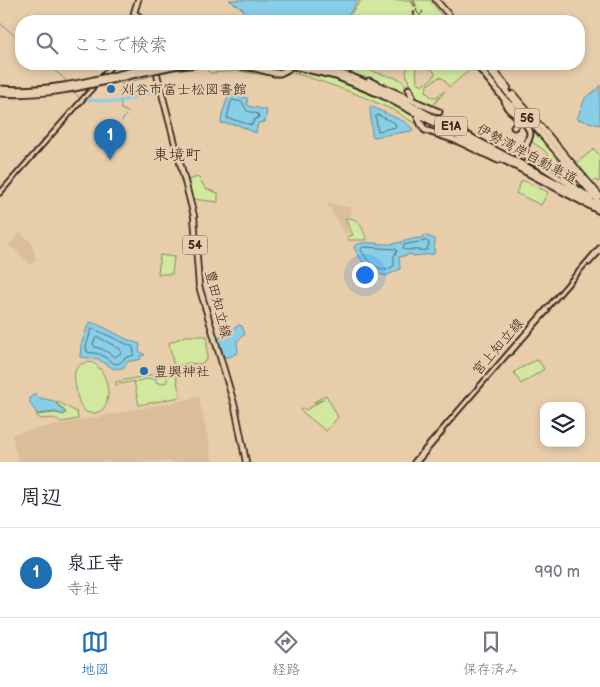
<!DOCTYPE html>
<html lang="ja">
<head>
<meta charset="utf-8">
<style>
  :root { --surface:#fff; --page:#f6f6f7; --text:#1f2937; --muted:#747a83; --line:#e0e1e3; --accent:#1f6fb2 }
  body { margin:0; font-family:"Balsamiq Sans","Klee One",sans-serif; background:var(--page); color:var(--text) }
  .controls { position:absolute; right:15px; bottom:15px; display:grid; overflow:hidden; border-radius:10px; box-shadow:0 2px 8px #0003 }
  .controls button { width:45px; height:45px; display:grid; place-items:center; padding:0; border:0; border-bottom:1px solid var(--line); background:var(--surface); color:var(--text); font:25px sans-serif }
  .you { position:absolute; left:364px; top:274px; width:18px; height:18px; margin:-12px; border:4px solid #fff; border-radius:50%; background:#1a73e8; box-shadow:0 0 0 8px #1a73e833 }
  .badge { display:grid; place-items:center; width:32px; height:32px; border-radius:50%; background:var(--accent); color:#fff; font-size:16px; font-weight:700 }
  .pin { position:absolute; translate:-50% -41px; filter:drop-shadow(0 1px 2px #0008) }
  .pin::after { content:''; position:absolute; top:26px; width:18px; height:15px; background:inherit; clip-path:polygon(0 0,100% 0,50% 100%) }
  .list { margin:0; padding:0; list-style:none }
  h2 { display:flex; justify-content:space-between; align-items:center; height:65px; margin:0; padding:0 20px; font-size:21px }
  h2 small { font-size:16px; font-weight:400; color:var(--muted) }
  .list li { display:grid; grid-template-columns:32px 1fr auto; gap:15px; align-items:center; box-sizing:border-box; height:90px; padding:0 20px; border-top:1px solid var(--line) }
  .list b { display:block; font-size:19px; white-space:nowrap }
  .list p { margin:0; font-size:16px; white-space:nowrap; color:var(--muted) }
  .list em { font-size:16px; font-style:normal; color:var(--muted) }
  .icon { flex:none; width:28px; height:28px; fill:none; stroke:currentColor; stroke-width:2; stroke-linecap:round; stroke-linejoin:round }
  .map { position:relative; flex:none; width:600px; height:462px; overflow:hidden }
  .search { position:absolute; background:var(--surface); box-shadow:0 2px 8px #0003; left:15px; right:15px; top:15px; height:55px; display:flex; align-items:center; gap:12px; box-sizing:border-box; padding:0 18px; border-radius:20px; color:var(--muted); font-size:19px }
  .sheet { height:155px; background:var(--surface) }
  nav { display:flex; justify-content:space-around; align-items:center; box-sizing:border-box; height:70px; border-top:1px solid var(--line); background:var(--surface); font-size:14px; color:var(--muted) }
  nav a { display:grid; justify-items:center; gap:2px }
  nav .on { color:var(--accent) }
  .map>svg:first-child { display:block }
  .built { fill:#dabe9a }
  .green { fill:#d2e89e; stroke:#86895e }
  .water { fill:#87cee8; stroke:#698c97 }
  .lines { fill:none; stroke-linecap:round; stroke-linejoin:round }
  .shore { stroke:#596c6f; stroke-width:1 }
  .stream { stroke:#698c97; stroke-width:1 }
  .river { stroke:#87cee8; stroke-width:3 }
  .secondary-casing { stroke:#3b2a1e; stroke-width:7 }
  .primary-casing { stroke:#3b2a1e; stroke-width:8 }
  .highway-casing { stroke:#3b2a1e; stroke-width:9 }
  .secondary { stroke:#e6ceae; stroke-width:3 }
  .primary { stroke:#e6ceae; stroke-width:4.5 }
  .highway { stroke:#e6ceae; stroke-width:5 }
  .rail { stroke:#3b2a1e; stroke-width:1; stroke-dasharray:8 4; stroke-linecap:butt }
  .highway-bridge-casing { stroke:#3b2a1e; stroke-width:9; stroke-linecap:butt }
  .highway-bridge { stroke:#e6ceae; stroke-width:5 }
  .poi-dot { fill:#1f6fb2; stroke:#e6ceae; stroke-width:2 }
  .labels { text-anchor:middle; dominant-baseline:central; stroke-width:4.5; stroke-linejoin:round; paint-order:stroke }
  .shield { fill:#e6ceae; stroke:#6e5b49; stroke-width:1 }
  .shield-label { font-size:12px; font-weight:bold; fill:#3b2a1e }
  .poi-label { font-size:14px; fill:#3b2a1e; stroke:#e6ceae; text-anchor:start }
  .street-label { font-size:14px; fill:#3b2a1e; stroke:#e6ceae }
  .quarter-label { font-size:16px; fill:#3b2a1e; stroke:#e6ceae }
</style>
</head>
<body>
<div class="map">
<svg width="600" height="462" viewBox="0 0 600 462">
  <rect width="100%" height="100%" fill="#e7cdaa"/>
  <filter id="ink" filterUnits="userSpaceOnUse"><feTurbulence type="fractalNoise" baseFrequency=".02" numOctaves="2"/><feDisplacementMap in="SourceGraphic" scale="10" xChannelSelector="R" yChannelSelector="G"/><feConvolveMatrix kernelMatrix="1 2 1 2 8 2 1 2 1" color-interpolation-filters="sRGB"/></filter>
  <g filter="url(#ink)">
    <path class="built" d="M327,203L352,208L350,217L344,218L350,231L345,234Z
      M20,233L32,243L36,260L31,265L9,245Z
      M199,397L213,462H18L12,434Z"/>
    <path class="green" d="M361,0H430L446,21H348L347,19Z
      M318,64L358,65L368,70L399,79L406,85L412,95L406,72L408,67L412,66L416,68L417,82L423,85L433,78L435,74L433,70L422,64H477L449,87L444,79L439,77L427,85L426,92L431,97H436L445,91L432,106L371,79Z
      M214,66L284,73L292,67C315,73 338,78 360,88C379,96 398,106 416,116L418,123C411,123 404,116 397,112C366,97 334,85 301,75L293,73L273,76L238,71L211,73L203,67Z
      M517,109L565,168L563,177L551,169L554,163L544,150L529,140L533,136V131L517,112Z
      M594,149L600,156L599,182L595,180L592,182L589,181L578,168V162Z
      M198,177L206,189L218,193V202L193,199L188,180Z
      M522,180L548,192L541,205L516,193Z
      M345,218C360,217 362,228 367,240H349L347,237L353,235Z
      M160,255L174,257L172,274H158Z
      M185,336H207V360L200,364L188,363L174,367L169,343Z
      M538,360L544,369L521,384L514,372L532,362Z
      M89,362C108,364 117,410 95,413C80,415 78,399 76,388C73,375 73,364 89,362Z
      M175,370L180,397L139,405L134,381L116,385V382Z
      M326,395L338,417L326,431L300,410L303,408L306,410L324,399L314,403V402Z
      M55,401C61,402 69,409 77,412L78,419L62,422L54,418L41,419L36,415L55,413L64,415L66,412Z"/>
    <path class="water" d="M229,0H358L348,16L340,21H245L243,9Z
      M600,85V125L577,119L585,98L596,90Z
      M229,94L247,98L248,106L267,110L265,122L258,123L256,133L238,125L221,123L222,114Z
      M370,106L405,122L413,129L411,131L374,137L372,136Z
      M424,235L435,239L434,254L413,256L411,254L399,257L400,269L386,276C368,271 363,264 354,248L355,245C368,240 378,245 391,244C402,243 411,238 422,238Z
      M89,322C107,326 121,339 140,344L139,351L145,355L140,356L141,359L127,362L123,368L114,369L98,359L80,357L81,345Z
      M239,325L242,326L245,334L237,341L238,352L230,357H224L218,339Z
      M35,393L36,397L54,401L65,413L64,415L55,412L37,414L30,403V398Z"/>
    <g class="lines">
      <path class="shore" d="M233,100L242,102L247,111L258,114L259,117L254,120L252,125L227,118L231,102Z
        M376,116L378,115L395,123L396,127L378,131Z
        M427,241L429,243L427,250C419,251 413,249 405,250L403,248L404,245Z
        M363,247L396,249L397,251L394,256V266L386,270C374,268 367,261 361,250Z
        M94,329L133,347L134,355L125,358L120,363L115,364L100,354L87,352L86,347L91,330Z
        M98,337L120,349L121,353L115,357L102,349L95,347L93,344L95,339Z"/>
      <path class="stream" d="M0,23L21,41
        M47,64L67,81
        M128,112L121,109L120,85L154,75
        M122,121L126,115
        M5,185L80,99L76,94
        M137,381L152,378L154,380L156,378V382L161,384L167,382V378"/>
      <path class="river" d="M88,100L118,102L154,92"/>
      <g class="secondary-casing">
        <path id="secondary" d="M132,21L134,13
          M101,78L113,64
          M0,193L97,83
          M589,263L600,251
          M510,353L547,311
          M414,462L600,247
          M417,462L442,432"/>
      </g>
      <g class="primary-casing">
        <path id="primary" d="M138,0L134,13L140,17L142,21
          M436,0L454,21
          M484,64L535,127L600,203
          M489,64L508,88
          M155,67L194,216L199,286L235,407L246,462
          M513,94L600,196"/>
      </g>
      <g class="highway-casing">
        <path id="highway" d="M451,21L453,20
          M228,64L255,68L274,73H280L288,69
          M285,64L336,76L382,95L600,211
          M306,64L352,77L384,91L600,206
          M476,64L506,101C510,104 530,127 530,133C530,139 526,144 524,149L527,157L591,198
          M181,66L198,64
          M369,81L439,112
          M409,89L412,96
          M505,101C506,103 506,106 508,108C512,114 518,112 517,123L514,127
          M418,117L421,124L425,130L458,141L498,160"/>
      </g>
      <use href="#secondary" class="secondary"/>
      <use href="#primary" class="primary"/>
      <use href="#highway" class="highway"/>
      <path class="rail" d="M410,0L414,5L413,15L417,18L423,12L418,8L416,10L419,15L416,17L414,15L416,5L413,0"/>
      <g class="highway-bridge-casing">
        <path id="highway-bridge" d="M0,89C57,94 109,75 164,64
          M0,93C65,98 122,74 185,64"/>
      </g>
      <use href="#highway-bridge" class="highway-bridge"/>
    </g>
  </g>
  <g class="poi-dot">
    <circle cx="111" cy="89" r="5"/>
    <circle cx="144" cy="371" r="5"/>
  </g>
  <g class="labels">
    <g class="shield">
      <rect x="514.5" y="108.5" width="25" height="19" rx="4"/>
      <rect x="435" y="116.5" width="32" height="19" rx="4"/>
      <rect x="182.5" y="235.5" width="25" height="19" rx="4"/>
    </g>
    <g class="shield-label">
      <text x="527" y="118">56</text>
      <text x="451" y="126">E1A</text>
      <text x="195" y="245">54</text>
    </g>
    <g class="poi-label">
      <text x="121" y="89">刈谷市富士松図書館</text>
      <text x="154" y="371">豊興神社</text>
    </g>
    <g class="street-label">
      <text transform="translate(527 154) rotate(28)">伊勢湾岸自動車道</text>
      <text transform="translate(218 304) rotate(76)">豊田知立線</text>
      <text transform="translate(498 347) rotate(-49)">宮上知立線</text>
    </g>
    <g class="quarter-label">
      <text x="177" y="155">東境町</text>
    </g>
  </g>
</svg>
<div class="controls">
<button><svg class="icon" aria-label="layers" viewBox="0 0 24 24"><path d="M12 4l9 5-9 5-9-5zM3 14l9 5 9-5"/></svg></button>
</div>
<div class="you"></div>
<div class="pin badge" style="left:110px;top:160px">1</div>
<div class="search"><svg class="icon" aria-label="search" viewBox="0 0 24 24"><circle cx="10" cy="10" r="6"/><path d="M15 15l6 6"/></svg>ここで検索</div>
</div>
<section class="sheet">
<h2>周辺<small></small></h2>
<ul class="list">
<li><span class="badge">1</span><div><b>泉正寺</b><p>寺社</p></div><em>990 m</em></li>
</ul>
</section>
<nav>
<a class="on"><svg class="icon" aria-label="map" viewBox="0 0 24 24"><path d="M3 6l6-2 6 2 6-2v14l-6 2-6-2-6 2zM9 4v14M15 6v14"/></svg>地図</a>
<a><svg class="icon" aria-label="directions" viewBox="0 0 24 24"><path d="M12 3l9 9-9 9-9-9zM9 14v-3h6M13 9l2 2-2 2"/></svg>経路</a>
<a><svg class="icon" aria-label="saved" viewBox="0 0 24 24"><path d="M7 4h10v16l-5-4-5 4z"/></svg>保存済み</a>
</nav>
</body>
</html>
